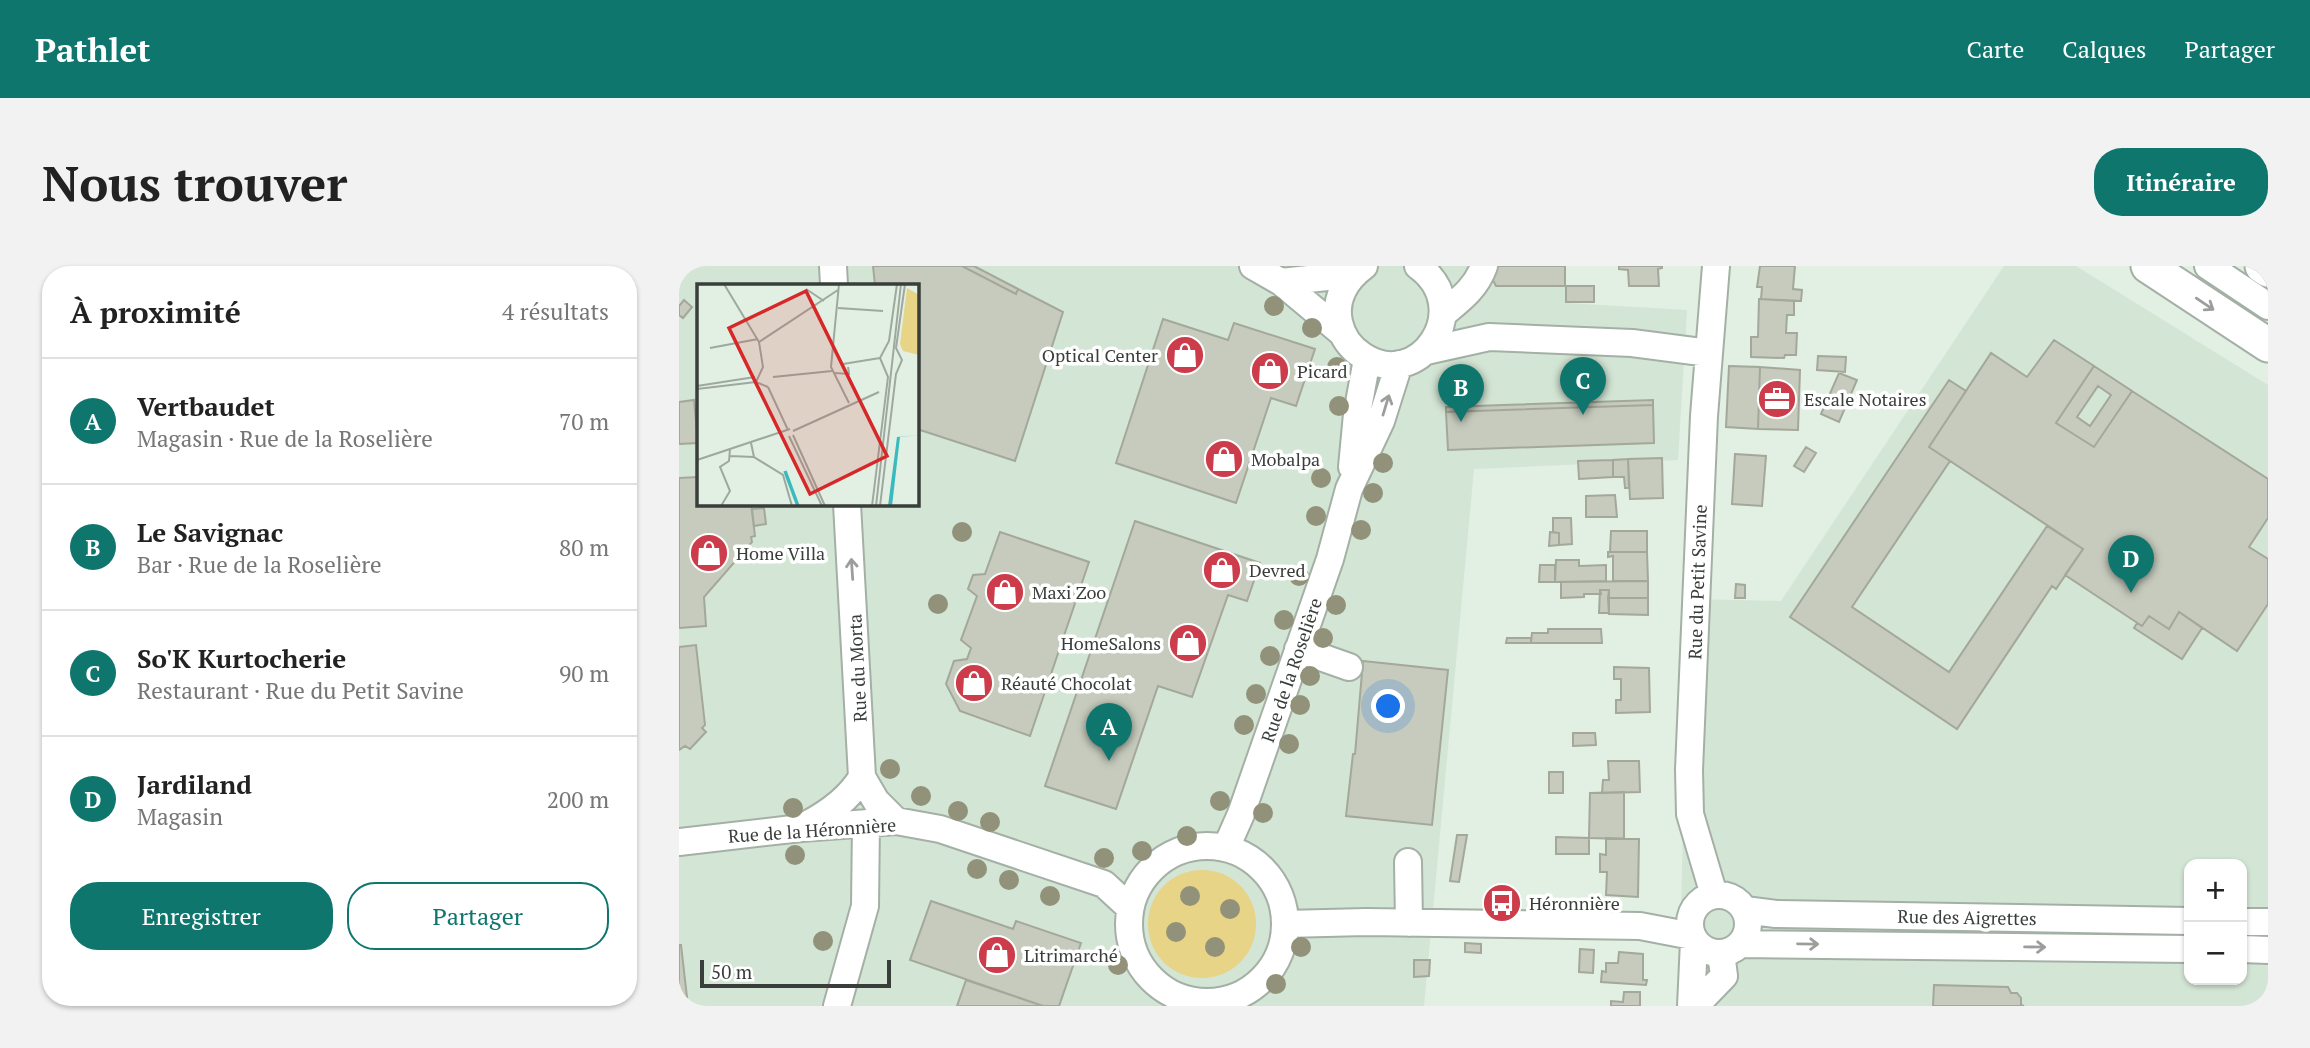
<!DOCTYPE html>
<html lang="fr">
<head>
<meta charset="utf-8">
<style>
  :root { --surface:#fff; --page:#f2f2f2; --text:#222; --muted:#767676; --line:#e0e0e0; --accent:#0f766e }
  body { margin:0; font-family:"PT Serif",serif; background:var(--page); color:var(--text) }
  .controls { position:absolute; right:21px; bottom:21px; display:grid; overflow:hidden; border-radius:14px; box-shadow:0 2px 5px #0004 }
  .controls button { width:63px; height:63px; display:grid; place-items:center; padding:0; border:0; border-bottom:2px solid var(--line); background:var(--surface); color:var(--text); font:35px sans-serif }
  .scale { position:absolute; left:21px; bottom:18px; width:191px; box-sizing:border-box; padding-left:7px; border:4px solid #393e3a; border-top:0; font-size:19px; line-height:24px; white-space:nowrap; color:#393e3a; -webkit-text-stroke:5px #fff; paint-order:stroke }
  .you { position:absolute; left:710px; top:441px; width:24px; height:24px; margin:-18px; border:5px solid #fff; border-radius:50%; background:#1a73e8; box-shadow:0 0 0 10px #1a73e833 }
  .badge { display:grid; place-items:center; width:46px; height:46px; border-radius:50%; background:var(--accent); color:#fff; font-size:23px; font-weight:700 }
  .pin { position:absolute; translate:-50% -58px; filter:drop-shadow(0 2px 4px #0008) }
  .pin::after { content:''; position:absolute; top:37px; width:24px; height:21px; background:inherit; clip-path:polygon(0 0,100% 0,50% 100%) }
  .list { margin:0; padding:0; list-style:none }
  h2 { display:flex; justify-content:space-between; align-items:center; height:91px; margin:0; padding:0 28px; font-size:30px }
  h2 small { font-size:23px; font-weight:400; color:var(--muted) }
  .list li { display:grid; grid-template-columns:46px 1fr auto; gap:21px; align-items:center; box-sizing:border-box; height:126px; padding:0 28px; border-top:2px solid var(--line) }
  .list b { display:block; font-size:26px; white-space:nowrap }
  .list p { margin:0; font-size:23px; white-space:nowrap; color:var(--muted) }
  .list em { font-size:23px; font-style:normal; color:var(--muted) }
  .actions { display:flex; gap:14px; padding:21px 28px }
  .actions a { flex:1; padding:16px 0; border:2px solid var(--accent); border-radius:28px; text-align:center; font-size:24px; color:var(--accent) }
  .actions .main { background:var(--accent); color:#fff }
  .map { position:relative; flex:none; width:1589px; height:740px; overflow:hidden; border-radius:28px }
  header { display:flex; align-items:center; gap:42px; box-sizing:border-box; height:98px; padding:0 35px; background:var(--accent); color:#fff }
  header strong { font-size:33px }
  nav { display:flex; gap:38px; margin-inline-start:auto; font-size:24px }
  .intro { display:flex; align-items:center; justify-content:space-between; box-sizing:border-box; height:168px; padding:0 42px }
  h1 { margin:0; font-size:49px }
  .button { padding:18px 32px; border-radius:28px; background:var(--accent); color:#fff; font-size:24px; font-weight:700 }
  main { display:flex; gap:42px; padding:0 42px }
  aside { flex:1; background:var(--surface); border-radius:28px; box-shadow:0 2px 5px #0004 }
  .map>svg:first-child { display:block }
  .built { fill:#d3e5d4; fill-rule:evenodd }
  .green { fill:#e7d487 }
  .building { fill:#c6cbbd; stroke:#a3a89a; stroke-width:2; fill-rule:evenodd }
  .lines { fill:none; stroke-linecap:round; stroke-linejoin:round }
  .minor-casing { stroke:#a4b0a5; stroke-width:30 }
  .major-casing { stroke:#a4b0a5; stroke-width:37 }
  .minor { stroke:#fff; stroke-width:26 }
  .major { stroke:#fff; stroke-width:33 }
  .tree { fill:#919279 }
  .oneway { stroke:#9c9e9c }
  .labels { text-anchor:middle; dominant-baseline:central; stroke-width:7; stroke-linejoin:round; paint-order:stroke }
  .poi-label { font-size:18px; fill:#393e3a; stroke:#fff; text-anchor:start }
  .street-label { font-size:18px; fill:#393e3a; stroke:#fff }
  .inset-river { fill:none; stroke:#39babe; stroke-width:3.5 }
  .inset-road { fill:none; stroke:#9ea89f; stroke-width:2 }
  .view { fill:#d62828; fill-opacity:0.15; stroke:#d62828; stroke-width:3.5 }
  .inset-edge { fill:none; stroke:#393e3a; stroke-width:3.5 }
</style>
</head>
<body>
<header>
<strong>Pathlet</strong>
<nav><a>Carte</a><a>Calques</a><a>Partager</a></nav>
</header>
<div class="intro"><h1>Nous trouver</h1><a class="button">Itinéraire</a></div>
<main>
<aside>
<h2>À proximité<small>4 résultats</small></h2>
<ul class="list">
<li><span class="badge">A</span><div><b>Vertbaudet</b><p>Magasin · Rue de la Roselière</p></div><em>70 m</em></li>
<li><span class="badge">B</span><div><b>Le Savignac</b><p>Bar · Rue de la Roselière</p></div><em>80 m</em></li>
<li><span class="badge">C</span><div><b>So'K Kurtocherie</b><p>Restaurant · Rue du Petit Savine</p></div><em>90 m</em></li>
<li><span class="badge">D</span><div><b>Jardiland</b><p>Magasin</p></div><em>200 m</em></li>
</ul>
<div class="actions"><a class="main">Enregistrer</a><a>Partager</a></div>
</aside>
<div class="map">
<svg width="1589" height="740" viewBox="0 0 1589 740">
  <rect width="100%" height="100%" fill="#e2efe3"/>
  <path class="built" d="M0,0H886V37L1008,44L999,194L795,203L745,740H0ZM19,19H238V238H19Z
    M1325,0H1397L1589,119V740H1000L1009,333L1102,335ZM1510,598H1563V714H1510Z"/>
  <path class="green" d="M469 658a54 54 0 1 1 108 0a54 54 0 1 1-108 0Z"/>
  <path class="building" d="M194,0H283L337,28L339,23L384,46L336,195L238,163V19H196Z
    M283,0H295L339,23L337,28Z
    M809,0H886V20H817L808,3Z
    M940,0H983V2L979,3L980,20H950L949,4L940,3Z
    M1081,0H1116L1114,23L1123,24L1122,35L1082,33L1083,21H1078Z
    M887,20H915V36H887Z
    M1080,33L1115,35V49H1108L1107,67H1118L1117,89H1106L1105,92L1072,91V71H1079Z
    M5,34L13,41L4,52L0,49V40Z
    M484,53L549,74L555,57L636,83L617,140L592,132L557,237L437,197Z
    M1375,74L1415,100L1377,157L1415,181L1453,125L1589,213V252L1570,281L1589,293V338L1558,385L1500,346L1490,363L1470,350L1463,360L1386,309L1404,283L1250,181L1312,87L1348,111Z
    M1139,90L1167,91L1166,106L1138,104Z
    M1050,100L1081,101L1079,163L1047,161Z
    M1415,100L1453,125L1415,181L1377,157ZM1419,120L1432,129L1411,160L1398,151Z
    M1081,101L1121,104L1119,164L1079,163Z
    M1160,107L1178,114L1160,156L1142,148Z
    M1270,114L1287,125L1250,181L1271,195L1173,341L1270,406L1368,260L1404,283L1377,323L1373,320L1278,463L1111,351Z
    M15,134L19,177L0,178V136Z
    M974,134V139L767,146V141Z
    M974,139L975,177L769,184L767,146Z
    M1127,181L1137,187L1125,206L1115,200Z
    M1056,188L1087,190L1083,240L1053,238Z
    M983,192L984,232L951,233L949,193Z
    M949,193L950,222H946L945,211H934V194Z
    M934,194V211L900,213L899,195Z
    M19,211V238H72L76,270L72,271L73,276L25,331L27,360L0,362V212Z
    M936,229L938,251H907V230Z
    M85,242L87,258L75,260L73,243Z
    M874,252H892L893,278L880,279V267L874,266Z
    M456,255L581,297L568,335L549,329L513,431L479,420L437,543L366,520Z
    M932,265H968V286H931Z
    M321,266L410,296L351,470L281,445L267,418L275,395L288,393L292,382L282,374L298,330L289,323L294,309L306,308Z
    M871,266L880,267V279L870,280Z
    M929,286H968L969,315H934V290L929,291Z
    M877,294H900V300L927,299V315L876,316Z
    M861,299H876V316H860Z
    M969,315V332H929L930,324H921L922,328H905V331L882,332V316Z
    M1057,318L1066,319V332H1056Z
    M921,324H930V347H920Z
    M929,332H969V349L930,348Z
    M1500,346L1523,362L1503,393L1455,362L1458,357L1463,360L1470,350L1490,363Z
    M869,363H922L923,377H852L853,367H869Z
    M828,372H852V377H827Z
    M17,379L26,459L23,462L27,466L11,483L6,480L0,484V381Z
    M684,395L769,404L753,559L667,550L674,488H676Z
    M935,401L970,402L971,446L937,447V434H942V413H935Z
    M894,467H916L917,479L894,480Z
    M929,495H960L961,526L923,527L924,514H930Z
    M870,506H884V527H870Z
    M945,526V573L910,572L911,527Z
    M778,569H788L780,616L771,615Z
    M877,571L910,572V588H877Z
    M927,572L960,573L959,631L927,629L928,606H921V588L927,589Z
    M252,635L334,663L337,655L402,677L380,740H364L231,694Z
    M786,677L802,678V687L786,686Z
    M0,679H2L9,740H0Z
    M901,683L915,684L914,707L900,706Z
    M940,686L964,688V714H968L967,719L922,716L923,705L927,706V697H939Z
    M735,694H751L750,710L735,711Z
    M287,714L364,740H278Z
    M1255,719L1329,721L1332,727H1338L1342,732V739L1345,740H1254Z
    M945,726H961V740H932V735L944,736Z"/>
  <g class="lines">
    <g class="minor-casing">
      <path id="minor" d="M154,0L155,19
        M574,0L602,16L662,66
        M685,0C667,13 655,33 660,56C663,70 671,82 684,90C739,127 798,43 739,0
        M1529,0L1589,40
        M602,16L675,8
        M765,47C782,33 797,22 805,0
        M747,85L810,71L953,77L1030,87
        M673,201L678,148L688,93
        M168,238L183,511L197,535L217,555
        M619,383L670,401
        M127,559C150,547 170,533 183,511
        M0,576L122,562L217,555L261,563L425,618L450,641
        M450 658a78 78 0 1 1 156 0a78 78 0 1 1-156 0Z
        M547,582L562,548L651,293L670,223L702,155L720,98
        M729,596L730,657
        M1011 658a29 29 0 1 1 58 0a29 29 0 1 1-58 0Z
        M1035,629L1011,548L1010,504L1025,150L1037,0
        M1066,644L1097,648L1510,655
        M1563,656H1589
        M606,658L687,656L961,660L1013,670
        M1061,678L1510,683
        M1563,683L1589,684
        M158,740L186,640L187,557
        M1012,740L1015,675
        M1016,740L1045,710L1042,687"/>
    </g>
    <g class="major-casing">
      <path id="major" d="M1469,0L1589,79
        M1583,0L1589,4"/>
    </g>
    <use href="#minor" class="minor"/>
    <use href="#major" class="major"/>
  </g>
  <g class="tree">
    <circle cx="595" cy="40" r="10"/>
    <circle cx="633" cy="62" r="10"/>
    <circle cx="658" cy="101" r="10"/>
    <circle cx="660" cy="140" r="10"/>
    <circle cx="704" cy="197" r="10"/>
    <circle cx="642" cy="212" r="10"/>
    <circle cx="694" cy="227" r="10"/>
    <circle cx="637" cy="250" r="10"/>
    <circle cx="682" cy="264" r="10"/>
    <circle cx="283" cy="266" r="10"/>
    <circle cx="620" cy="310" r="10"/>
    <circle cx="259" cy="338" r="10"/>
    <circle cx="657" cy="339" r="10"/>
    <circle cx="605" cy="354" r="10"/>
    <circle cx="644" cy="372" r="10"/>
    <circle cx="591" cy="390" r="10"/>
    <circle cx="631" cy="410" r="10"/>
    <circle cx="577" cy="428" r="10"/>
    <circle cx="621" cy="439" r="10"/>
    <circle cx="565" cy="459" r="10"/>
    <circle cx="610" cy="478" r="10"/>
    <circle cx="211" cy="503" r="10"/>
    <circle cx="242" cy="530" r="10"/>
    <circle cx="541" cy="535" r="10"/>
    <circle cx="114" cy="542" r="10"/>
    <circle cx="279" cy="545" r="10"/>
    <circle cx="584" cy="547" r="10"/>
    <circle cx="311" cy="556" r="10"/>
    <circle cx="508" cy="570" r="10"/>
    <circle cx="463" cy="585" r="10"/>
    <circle cx="116" cy="589" r="10"/>
    <circle cx="425" cy="592" r="10"/>
    <circle cx="298" cy="603" r="10"/>
    <circle cx="330" cy="614" r="10"/>
    <circle cx="371" cy="630" r="10"/>
    <circle cx="511" cy="630" r="10"/>
    <circle cx="551" cy="643" r="10"/>
    <circle cx="497" cy="666" r="10"/>
    <circle cx="144" cy="675" r="10"/>
    <circle cx="536" cy="681" r="10"/>
    <circle cx="622" cy="681" r="10"/>
    <circle cx="439" cy="699" r="10"/>
    <circle cx="597" cy="718" r="10"/>
  </g>
  <defs><path id="oneway-shaft" d="M-6 0H5M1.5-3L5.5 0L1.5 3" fill="none" stroke-width="1.6" stroke-linecap="round" stroke-linejoin="round" transform="scale(1.75)"/></defs>
  <g class="oneway">
    <use href="#oneway-shaft" transform="translate(1526 38) rotate(34)"/>
    <use href="#oneway-shaft" transform="translate(707 139) rotate(-73)"/>
    <use href="#oneway-shaft" transform="translate(173 303) rotate(-94)"/>
    <use href="#oneway-shaft" transform="translate(1129 678) rotate(1)"/>
    <use href="#oneway-shaft" transform="translate(1356 681) rotate(1)"/>
  </g>
  <defs>
    <g id="shop-disc" transform="scale(2.0125)"><circle r="9.5" fill="#cc3c4a" stroke="#fff"/><path d="M-5-2.5h2.3a2.7 3.5 0 0 1 5.4 0H5L5.5 6h-11ZM-1.5-2.5h3a1.5 2.3 0 0 0-3 0Z" fill="#fff"/></g>
    <g id="office-disc" transform="scale(2.0125)"><circle r="9.5" fill="#cc3c4a" stroke="#fff"/><path d="M-6-3h4V-5.5h4V-3h4V5H-6ZM-1-4.5V-3h2v-1.5ZM-6 0V1H6V0Z" fill="#fff"/></g>
    <g id="bus-disc" transform="scale(2.0125)"><circle r="9.5" fill="#cc3c4a" stroke="#fff"/><path d="M-5-6H5V4H4V6H2V4H-2V6H-4V4H-5ZM-3.5-4V0h7V-4ZM-3.5 1.2v1.5H-2V1.2ZM2 1.2v1.5H3.5V1.2Z" fill="#fff"/></g>
  </defs>
  <g fill-rule="evenodd">
    <use href="#shop-disc" x="506" y="89"/>
    <use href="#shop-disc" x="591" y="105"/>
    <use href="#office-disc" x="1098" y="133"/>
    <use href="#shop-disc" x="545" y="193"/>
    <use href="#shop-disc" x="30" y="287"/>
    <use href="#shop-disc" x="543" y="304"/>
    <use href="#shop-disc" x="326" y="326"/>
    <use href="#shop-disc" x="509" y="377"/>
    <use href="#shop-disc" x="295" y="417"/>
    <use href="#bus-disc" x="823" y="637"/>
    <use href="#shop-disc" x="318" y="689"/>
  </g>
  <g class="labels">
    <g class="poi-label">
      <text x="479" y="89" text-anchor="end">Optical Center</text>
      <text x="618" y="105">Picard</text>
      <text x="1125" y="133">Escale Notaires</text>
      <text x="572" y="193">Mobalpa</text>
      <text x="57" y="287">Home Villa</text>
      <text x="570" y="304">Devred</text>
      <text x="353" y="326">Maxi Zoo</text>
      <text x="482" y="377" text-anchor="end">HomeSalons</text>
      <text x="322" y="417">Réauté Chocolat</text>
      <text x="850" y="637">Héronnière</text>
      <text x="345" y="689">Litrimarché</text>
    </g>
    <g class="street-label">
      <text transform="translate(1018 316) rotate(-88)">Rue du Petit Savine</text>
      <text transform="translate(178 402) rotate(-93)">Rue du Morta</text>
      <text transform="translate(612 404) rotate(-71)">Rue de la Roselière</text>
      <text transform="translate(133 564) rotate(-4)">Rue de la Héronnière</text>
      <text transform="translate(1288 651) rotate(1)">Rue des Aigrettes</text>
    </g>
  </g>
  <g transform="translate(18 18)">
    <rect width="222" height="222" fill="#e2efe3"/>
    <path d="M210,4L222,11V71L206,67L203,60Z" fill="#e7d487"/>
    <path d="M223,151L203,153L195,222H191L200,153Z" fill="#39babe"/>
    <path class="inset-river" d="M88,187L101,222"/>
    <path class="inset-road" d="M27,0L62,58L66,83L59,98L71,103M142,0L134,83L152,119M109,5L127,17M141,24L186,27M62,58L141,6M13,64L61,55M146,80L183,74M138,89L152,90L151,83M76,93L135,87M0,102L58,93M71,103L91,146M0,105L59,98M96,147L182,108M96,151L128,222M92,152L125,222M54,159L57,173L86,191L95,222M33,172L57,173M0,176L93,145M24,222L33,207L23,183L32,177L33,165M175,222L191,93L183,74L192,57L200,0M179,222L204,0M183,222L199,90L205,76L199,64L208,0"/>
    <path class="view" d="M109,7L190,172L113,210L32,44Z"/>
    <rect width="222" height="222" class="inset-edge"/>
  </g>
</svg>
<div class="controls">
<button>+</button>
<button>−</button>
</div>
<div class="scale">50 m</div>
<div class="you"></div>
<div class="pin badge" style="left:430px;top:495px">A</div>
<div class="pin badge" style="left:782px;top:156px">B</div>
<div class="pin badge" style="left:904px;top:149px">C</div>
<div class="pin badge" style="left:1452px;top:327px">D</div>
</div>
</main>
</body>
</html>
